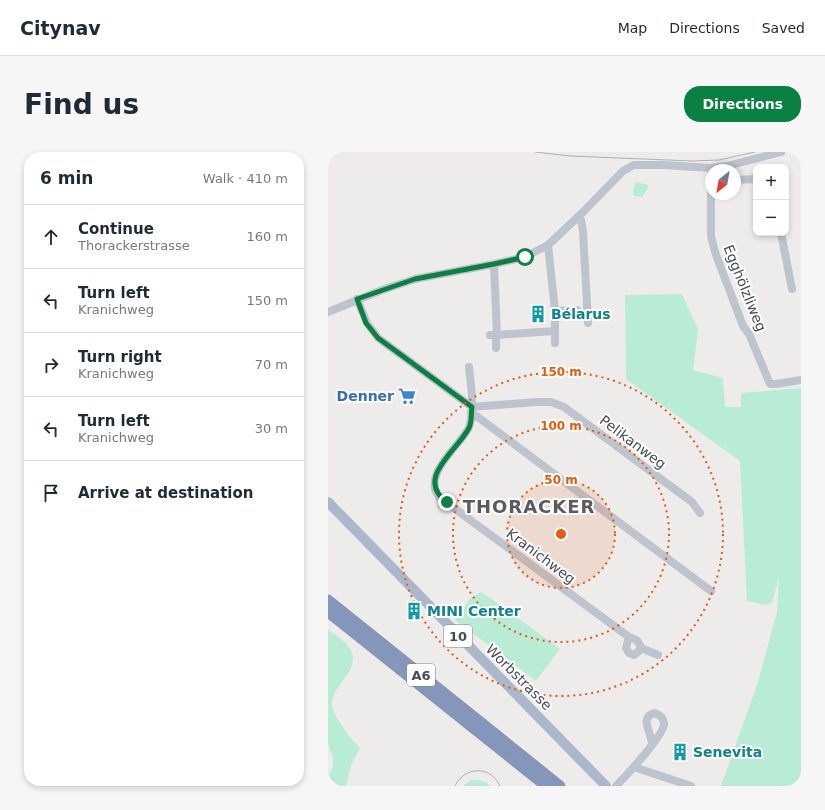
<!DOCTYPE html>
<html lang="en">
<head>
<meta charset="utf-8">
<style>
  :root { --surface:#fff; --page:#f6f6f7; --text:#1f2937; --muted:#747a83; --line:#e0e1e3; --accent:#0b8043 }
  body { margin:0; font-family:"DejaVu Sans",sans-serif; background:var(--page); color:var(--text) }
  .controls { position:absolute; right:12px; top:12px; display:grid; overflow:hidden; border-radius:8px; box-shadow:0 2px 6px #0003 }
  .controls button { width:36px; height:36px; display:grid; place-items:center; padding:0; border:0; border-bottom:1px solid var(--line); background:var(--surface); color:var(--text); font:20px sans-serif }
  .compass { position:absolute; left:377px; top:12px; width:36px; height:36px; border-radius:50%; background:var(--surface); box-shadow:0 2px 6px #0003; rotate:211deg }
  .stop { position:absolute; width:12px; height:12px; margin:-9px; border:3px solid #0b8043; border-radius:50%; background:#fff }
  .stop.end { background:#0b8043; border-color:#fff; box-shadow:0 1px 4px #0008 }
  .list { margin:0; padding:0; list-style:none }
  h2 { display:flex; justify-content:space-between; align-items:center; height:52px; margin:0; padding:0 16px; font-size:17px }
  h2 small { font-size:13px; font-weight:400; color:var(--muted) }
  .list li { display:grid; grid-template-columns:26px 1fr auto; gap:12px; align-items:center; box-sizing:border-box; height:64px; padding:0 16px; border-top:1px solid var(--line) }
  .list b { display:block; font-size:15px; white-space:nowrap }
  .list p { margin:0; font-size:13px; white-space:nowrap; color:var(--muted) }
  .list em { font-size:13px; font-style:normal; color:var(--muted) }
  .icon { flex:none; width:22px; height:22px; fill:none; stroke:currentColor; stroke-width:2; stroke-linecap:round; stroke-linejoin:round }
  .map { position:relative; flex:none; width:473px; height:634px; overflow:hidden; border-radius:16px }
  header { display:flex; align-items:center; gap:24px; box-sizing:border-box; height:56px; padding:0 20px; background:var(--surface); border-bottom:1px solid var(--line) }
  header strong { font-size:19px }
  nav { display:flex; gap:22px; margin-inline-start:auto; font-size:14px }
  .intro { display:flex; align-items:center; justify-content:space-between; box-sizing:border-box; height:96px; padding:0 24px }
  h1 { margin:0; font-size:28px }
  .button { padding:10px 18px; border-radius:16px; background:var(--accent); color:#fff; font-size:14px; font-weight:700 }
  main { display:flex; gap:24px; padding:0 24px }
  aside { flex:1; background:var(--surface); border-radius:16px; box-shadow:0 2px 6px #0003 }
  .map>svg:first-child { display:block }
  .green { fill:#b9ecd4 }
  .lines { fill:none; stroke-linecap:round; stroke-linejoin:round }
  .minor { stroke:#bdc4ce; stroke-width:8 }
  .major { stroke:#abb7cb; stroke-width:10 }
  .highway { stroke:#8497ba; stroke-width:11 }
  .tram { stroke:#aeb0b6; stroke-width:1 }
  .route { stroke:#0b8043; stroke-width:5 }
  .ring { fill:none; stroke:#e8590c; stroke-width:2; stroke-dasharray:2 4 }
  .labels { text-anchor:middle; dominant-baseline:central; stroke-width:4; stroke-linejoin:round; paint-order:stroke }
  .shield { fill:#fff; stroke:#7d828a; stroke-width:1 }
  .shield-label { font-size:13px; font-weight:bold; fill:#454c58 }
  .street-label { font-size:14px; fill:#454c58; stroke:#fff }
  .culture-label { font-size:14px; font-weight:bold; fill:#0d838f; stroke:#fff; text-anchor:start }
  .shop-label { font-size:14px; font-weight:bold; fill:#366cbe; stroke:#fff; text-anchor:end }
  .district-label { font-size:18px; font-weight:bold; letter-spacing:1px; fill:#595b60; stroke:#fff }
  .centre { fill:#e8590c; stroke:#fff; stroke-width:2 }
  .ring-label { font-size:12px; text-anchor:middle; font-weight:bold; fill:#e8590c; stroke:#fff; stroke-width:4; stroke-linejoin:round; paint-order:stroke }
</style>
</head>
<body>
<header>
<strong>Citynav</strong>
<nav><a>Map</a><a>Directions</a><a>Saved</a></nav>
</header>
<div class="intro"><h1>Find us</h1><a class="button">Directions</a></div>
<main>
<aside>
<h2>6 min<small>Walk · 410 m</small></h2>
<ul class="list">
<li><svg class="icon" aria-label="ahead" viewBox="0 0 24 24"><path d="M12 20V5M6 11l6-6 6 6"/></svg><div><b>Continue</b><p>Thorackerstrasse</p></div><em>160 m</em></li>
<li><svg class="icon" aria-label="left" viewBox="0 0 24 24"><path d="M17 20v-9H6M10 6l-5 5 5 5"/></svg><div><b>Turn left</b><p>Kranichweg</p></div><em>150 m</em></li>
<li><svg class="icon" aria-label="right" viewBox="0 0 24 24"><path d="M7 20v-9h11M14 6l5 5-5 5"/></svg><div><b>Turn right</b><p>Kranichweg</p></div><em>70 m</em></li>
<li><svg class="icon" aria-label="left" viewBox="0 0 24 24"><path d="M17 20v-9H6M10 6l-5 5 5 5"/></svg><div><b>Turn left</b><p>Kranichweg</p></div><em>30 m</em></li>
<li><svg class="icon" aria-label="arrive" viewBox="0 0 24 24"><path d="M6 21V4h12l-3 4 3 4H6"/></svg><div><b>Arrive at destination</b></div></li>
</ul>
</aside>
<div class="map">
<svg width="473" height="634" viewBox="0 0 473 634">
  <rect width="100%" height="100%" fill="#eeeceb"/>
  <path class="green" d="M308,30L320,33V36L314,45L306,44L305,39Z
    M354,142L370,177L365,218L395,226L397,255H413V241L473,236V634H393L429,533L449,460L451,425L444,451L437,453L419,449L412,309L298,227L297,143Z
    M153,440L171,452L232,497L208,529L127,468L143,446Z
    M0,477C8,484 21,491 24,501C30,520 4,533 4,552C5,565 23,587 32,596L23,613L18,634H0V624L5,615V605L0,592Z
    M143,628C151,628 157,628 162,634H135Z"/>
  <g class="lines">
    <path class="minor" d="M383,16V84L387,100L415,174L421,182L442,232H448L473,228
      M407,28L428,27
      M252,63L255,79L260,171
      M453,81L464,137
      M166,112L169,183L227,179V159L220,93
      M29,147L39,171L50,186L144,255C143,262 144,270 140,277C130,296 94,322 111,345L301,485L298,496L301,501L306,503L310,500L313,496C311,489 308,487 301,485
      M227,159L249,158
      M0,160L54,138L87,127L166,112L197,105L220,93L252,63L295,19L306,13H335L383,16L399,14L453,0
      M227,179V191
      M162,183H169L168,186V196
      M141,215L144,244V255L208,250H223L236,255L364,350L372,361
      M143,260L383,439
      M313,496L330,503
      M306,615L363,634
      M288,634C298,624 336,583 336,572C336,566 332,563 327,561C310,565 324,581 324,592"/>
    <path class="major" d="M0,350L278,634"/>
    <path class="highway" d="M0,448L232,634
      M0,460L218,634"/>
    <path class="tram" d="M207,0L242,4L364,9L391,8L427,0
      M127,634C136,614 163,613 172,634"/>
  </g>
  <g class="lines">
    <path class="route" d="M119,350C86,327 129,299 141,276C144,270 143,262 144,255L50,186L38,171L29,147L87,127L166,112L197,105"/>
  </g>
  <circle cx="233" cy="382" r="54" fill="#e8590c" fill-opacity=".12"/>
  <g class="ring">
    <circle cx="233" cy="382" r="54"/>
    <circle cx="233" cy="382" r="108"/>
    <circle cx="233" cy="382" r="162"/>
  </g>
  <defs>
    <g id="building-bare" transform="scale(1.38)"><path d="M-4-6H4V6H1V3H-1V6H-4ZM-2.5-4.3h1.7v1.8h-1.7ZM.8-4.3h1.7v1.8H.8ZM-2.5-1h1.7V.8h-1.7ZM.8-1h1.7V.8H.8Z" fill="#0f9aa8" stroke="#fff" stroke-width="2.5" paint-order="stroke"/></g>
    <g id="supermarket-bare" transform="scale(1.38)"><path d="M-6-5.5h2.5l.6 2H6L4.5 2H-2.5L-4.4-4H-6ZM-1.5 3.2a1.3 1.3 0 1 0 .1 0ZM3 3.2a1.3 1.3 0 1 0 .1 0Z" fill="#3f7fe0" stroke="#fff" stroke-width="2.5" paint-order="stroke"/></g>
  </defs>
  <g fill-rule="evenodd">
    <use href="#building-bare" x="210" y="162"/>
    <use href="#supermarket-bare" x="79" y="244"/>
    <use href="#building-bare" x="86" y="459"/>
    <use href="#building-bare" x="352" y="600"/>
  </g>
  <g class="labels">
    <g class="shield">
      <rect x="116" y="473" width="28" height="22" rx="3"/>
      <rect x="79" y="512" width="28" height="22" rx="3"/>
    </g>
    <g class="shield-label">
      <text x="130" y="484">10</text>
      <text x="93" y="523">A6</text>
    </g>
    <g class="street-label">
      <text transform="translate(417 136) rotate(68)">Egghölzliweg</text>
      <text transform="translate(305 290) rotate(37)">Pelikanweg</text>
      <text transform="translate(213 404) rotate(37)">Kranichweg</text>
      <text transform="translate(191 525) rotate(45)">Worbstrasse</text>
    </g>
    <g class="culture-label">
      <text x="223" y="162">Bélarus</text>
      <text x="99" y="459">MINI Center</text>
      <text x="365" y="600">Senevita</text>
    </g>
    <g class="shop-label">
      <text x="66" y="244">Denner</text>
    </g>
    <g class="district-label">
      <text x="201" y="354">THORACKER</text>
    </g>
  </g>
  <circle cx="233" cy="382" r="6" class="centre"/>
  <g class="ring-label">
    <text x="233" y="224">150 m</text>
    <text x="233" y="278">100 m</text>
    <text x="233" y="332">50 m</text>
  </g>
</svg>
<div class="controls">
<button>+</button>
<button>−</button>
</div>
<svg class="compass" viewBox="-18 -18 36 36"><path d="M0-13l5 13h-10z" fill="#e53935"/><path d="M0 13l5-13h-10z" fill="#747a83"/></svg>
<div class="stop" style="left:197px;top:105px"></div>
<div class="stop end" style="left:119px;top:350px"></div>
</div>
</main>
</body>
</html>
